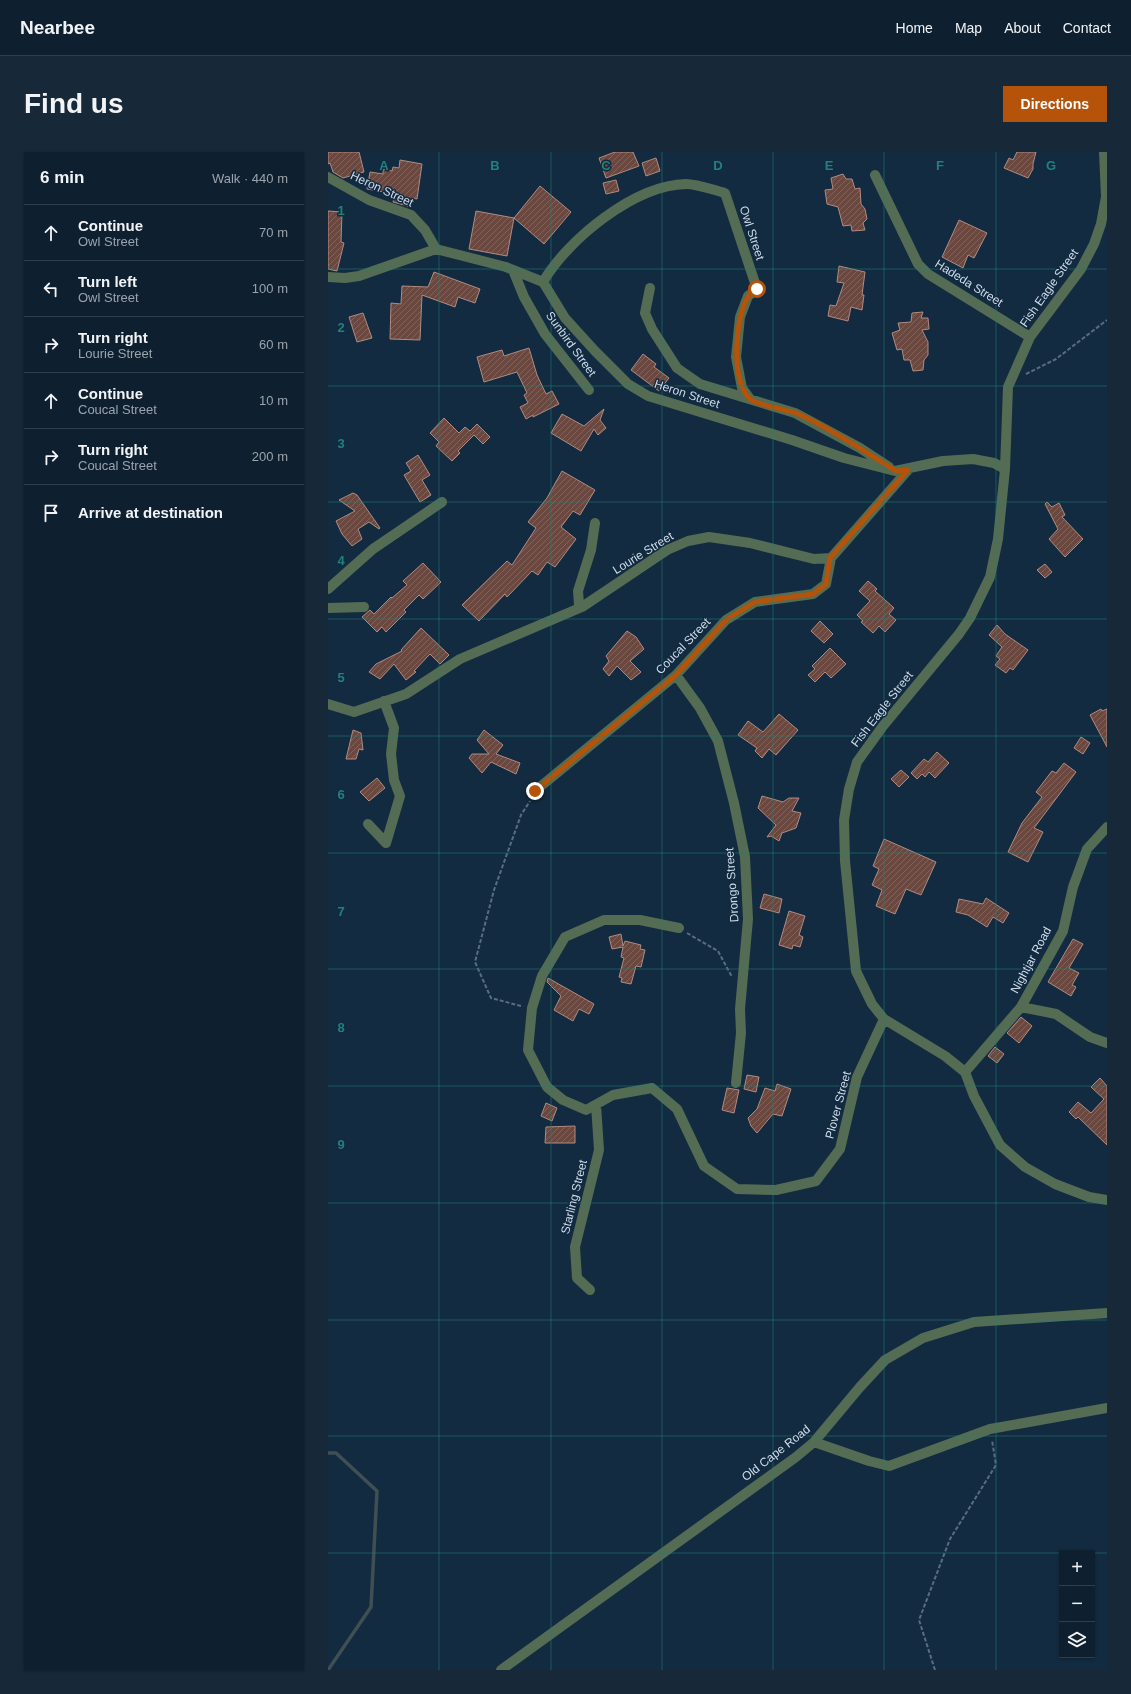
<!DOCTYPE html>
<html lang="en">
<head>
<meta charset="utf-8">
<style>
  :root { --surface:#0e2030; --page:#172838; --text:#f1f3f6; --muted:#9ba3ab; --line:#2e3e4c; --accent:#b45309 }
  body { margin:0; font-family:Helvetica,sans-serif; background:var(--page); color:var(--text) }
  .controls { position:absolute; right:12px; bottom:12px; display:grid; overflow:hidden; border-radius:0px; box-shadow:0 1px 3px #0004 }
  .controls button { width:36px; height:36px; display:grid; place-items:center; padding:0; border:0; border-bottom:1px solid var(--line); background:var(--surface); color:var(--text); font:20px sans-serif }
  .stop { position:absolute; width:12px; height:12px; margin:-9px; border:3px solid #b45309; border-radius:50%; background:#fff }
  .stop.end { background:#b45309; border-color:#fff; box-shadow:0 1px 4px #0008 }
  .list { margin:0; padding:0; list-style:none }
  h2 { display:flex; justify-content:space-between; align-items:center; height:52px; margin:0; padding:0 16px; font-size:17px }
  h2 small { font-size:13px; font-weight:400; color:var(--muted) }
  .list li { display:grid; grid-template-columns:26px 1fr auto; gap:12px; align-items:center; box-sizing:border-box; height:56px; padding:0 16px; border-top:1px solid var(--line) }
  .list b { display:block; font-size:15px; white-space:nowrap }
  .list p { margin:0; font-size:13px; white-space:nowrap; color:var(--muted) }
  .list em { font-size:13px; font-style:normal; color:var(--muted) }
  .icon { flex:none; width:22px; height:22px; fill:none; stroke:currentColor; stroke-width:2; stroke-linecap:round; stroke-linejoin:round }
  .map { position:relative; flex:none; width:779px; height:1518px; overflow:hidden; border-radius:0px }
  header { display:flex; align-items:center; gap:24px; box-sizing:border-box; height:56px; padding:0 20px; background:var(--surface); border-bottom:1px solid var(--line) }
  header strong { font-size:19px }
  nav { display:flex; gap:22px; margin-inline-start:auto; font-size:14px }
  .intro { display:flex; align-items:center; justify-content:space-between; box-sizing:border-box; height:96px; padding:0 24px }
  h1 { margin:0; font-size:28px }
  .button { padding:10px 18px; border-radius:0px; background:var(--accent); color:#fff; font-size:14px; font-weight:700 }
  main { display:flex; gap:24px; padding:0 24px }
  aside { flex:1; background:var(--surface); border-radius:0px; box-shadow:0 1px 3px #0004 }
  .map>svg:first-child { display:block }
  .lines { fill:none; stroke-linecap:round; stroke-linejoin:round }
  .stream { stroke:#404f54; stroke-width:3.5 }
  .building { fill:url(#building-hatch); stroke:#b18b81 }
  .path { stroke:#596d80; stroke-width:2; stroke-dasharray:4 2; stroke-linecap:butt }
  .minor { stroke:#536c53; stroke-width:10 }
  .route { stroke:#b45309; stroke-width:5 }
  .grid { fill:none; stroke:#22807a; stroke-width:1; stroke-opacity:0.55 }
  .labels { text-anchor:middle; dominant-baseline:central; stroke-width:3; stroke-linejoin:round; paint-order:stroke }
  .street-label { font-size:12px; fill:#cedcea; stroke:#132b40 }
  .grid-label { font-size:13px; text-anchor:middle; font-weight:bold; fill:#22807a; stroke:#132b40; stroke-width:3; stroke-linejoin:round; paint-order:stroke }
</style>
</head>
<body>
<header>
<strong>Nearbee</strong>
<nav><a>Home</a><a>Map</a><a>About</a><a>Contact</a></nav>
</header>
<div class="intro"><h1>Find us</h1><a class="button">Directions</a></div>
<main>
<aside>
<h2>6 min<small>Walk · 440 m</small></h2>
<ul class="list">
<li><svg class="icon" aria-label="ahead" viewBox="0 0 24 24"><path d="M12 20V5M6 11l6-6 6 6"/></svg><div><b>Continue</b><p>Owl Street</p></div><em>70 m</em></li>
<li><svg class="icon" aria-label="left" viewBox="0 0 24 24"><path d="M17 20v-9H6M10 6l-5 5 5 5"/></svg><div><b>Turn left</b><p>Owl Street</p></div><em>100 m</em></li>
<li><svg class="icon" aria-label="right" viewBox="0 0 24 24"><path d="M7 20v-9h11M14 6l5 5-5 5"/></svg><div><b>Turn right</b><p>Lourie Street</p></div><em>60 m</em></li>
<li><svg class="icon" aria-label="ahead" viewBox="0 0 24 24"><path d="M12 20V5M6 11l6-6 6 6"/></svg><div><b>Continue</b><p>Coucal Street</p></div><em>10 m</em></li>
<li><svg class="icon" aria-label="right" viewBox="0 0 24 24"><path d="M7 20v-9h11M14 6l5 5-5 5"/></svg><div><b>Turn right</b><p>Coucal Street</p></div><em>200 m</em></li>
<li><svg class="icon" aria-label="arrive" viewBox="0 0 24 24"><path d="M6 21V4h12l-3 4 3 4H6"/></svg><div><b>Arrive at destination</b></div></li>
</ul>
</aside>
<div class="map">
<svg width="779" height="1518" viewBox="0 0 779 1518">
  <defs>
    <pattern id="building-hatch" width="6" height="6" patternUnits="userSpaceOnUse"><rect width="6" height="6" fill="#6a483f"/><path d="M-1 1l2-2M0 6l6-6M5 7l2-2" fill="none" stroke="#7e625b"/></pattern>
  </defs>
  <rect width="100%" height="100%" fill="#132b40"/>
  <g class="lines">
    <path class="stream" d="M0,1301H8L49,1339L43,1455L0,1518"/>
  </g>
  <path class="building" d="M0,0H31L36,20L15,26L5,20L2,11L0,12Z
    M287,0H305L311,14L278,26L271,6Z
    M689,0H708L705,12V17L700,26L676,16L681,6L685,8Z
    M328,6L332,19L318,24L314,11Z
    M72,8L94,12L89,47L84,46L83,55L65,50L67,42L39,37L42,20L55,22V17L64,19L65,15L71,16Z
    M515,22L518,27H524L527,37L532,36L533,52L537,57L539,67L535,71L537,78L524,79L523,73L515,74L510,55L499,52L497,38L505,37L503,26Z
    M288,28L291,39L278,42L275,31Z
    M212,34L243,60L216,92L186,66Z
    M0,59L14,60L13,90L16,91L9,119L0,117Z
    M148,59L186,66L179,104L141,97Z
    M631,68L659,81L646,106L640,103L635,116L614,105Z
    M511,114L537,120L534,143H536L534,158L523,155L520,169L500,164L502,153L508,154L516,131L509,130Z
    M106,120L152,137L147,151L130,145L127,155L94,143L92,188L62,187L63,151L73,152L74,134L100,135Z
    M595,160L593,166H600L601,177L594,178L600,190V203L596,208L595,218L585,219L582,208H576L574,197L569,198L564,181L572,178L570,171L583,170L584,161Z
    M35,161L44,186L29,190L21,165Z
    M201,196L209,223L218,242L224,239L231,252L205,265V263L198,267L192,255L200,251L196,243L199,241L189,220L156,230L149,205L174,198L176,204Z
    M315,202L328,212L326,215L341,226L331,239L303,218Z
    M276,257L272,268L278,276L270,283L266,277L253,299L223,281L234,262L256,274Z
    M116,266L131,281L137,275L142,279L149,272L162,285L155,292L146,283L130,299L132,301L124,309L108,294L111,290L102,281Z
    M90,303L102,323L94,328L103,343L92,350L76,323L83,319L78,311Z
    M234,319L267,338L252,363L245,359L233,375L248,387L227,415L219,410L210,423L204,419L179,445L177,442L151,469L134,453L179,409L184,413L208,376L200,370L219,346Z
    M25,341L29,343L52,376L51,377L41,370L30,377L34,387L24,394L14,382L8,369L27,359L11,348Z
    M719,350L724,355L731,351L737,363L734,365L755,387L737,405L721,387L730,377L717,352Z
    M95,411L113,430L95,447L91,443L76,458L78,460L58,480L54,475L49,480L34,465L42,458L46,462L63,445L64,446L79,433L75,429Z
    M717,412L724,420L717,426L709,418Z
    M540,429L549,437L547,439L566,456L561,462L568,468L557,480L551,474L545,481L533,470L535,469L529,463L542,449L531,439Z
    M492,469L505,482L496,491L483,479Z
    M669,473L677,482L700,498L685,518L682,516L678,521L667,513L672,507L668,504L674,495L661,483Z
    M93,476L121,503L112,512L102,502L86,519L88,520L78,528L66,512L52,527L41,520L48,512L74,499L73,498Z
    M299,479L308,485L316,497L302,509L313,520L303,528L289,514L281,524L275,517L281,509L278,504Z
    M502,496L518,512L503,526L497,520L487,530L480,523L487,517L484,514Z
    M773,557L774,559L779,557V595L762,563Z
    M451,562L470,578L448,603L441,597L434,606L427,599L429,596L410,583L420,569L435,580Z
    M25,578L33,581L35,598L31,597L28,607H18Z
    M156,578L175,593L168,602L192,611L188,622L163,610L154,621L141,606L144,602H161L149,588Z
    M753,585L762,591L755,602L746,596Z
    M609,600L621,611L607,626L601,620L597,625L594,622L589,627L583,621L596,607L600,610Z
    M736,611L748,620L706,676L715,680L700,710L680,700L694,671L714,645L708,640L724,619L728,621Z
    M573,618L581,625L571,635L563,627Z
    M49,626L57,636L41,649L32,640Z
    M434,644L455,650L461,646H471L464,659L473,661L468,676L454,681L451,689L443,684L439,685L448,673L430,656Z
    M556,687L608,710L593,743L578,737L567,762L548,754L554,738L544,733L551,717L545,714Z
    M436,742L454,747L451,761L432,756Z
    M658,746L681,761L675,771L665,765L659,775L640,763L628,760L631,747L655,752Z
    M461,759L477,764L471,783L475,785L472,795L465,793L464,797L451,793Z
    M293,782L295,794L297,789L313,793L312,797L317,798L313,815L308,814L303,832L293,830L294,826L291,825L296,806L293,805L295,795L284,797L281,785Z
    M745,787L755,792L741,816L751,821L744,833L748,835L743,844L720,830Z
    M220,826L266,852L261,862L251,857L245,869L226,858L233,844L219,830Z
    M693,865L704,874L691,891L679,881Z
    M667,895L676,902L669,911L660,904Z
    M419,923L431,925L428,940L416,937Z
    M772,926L779,934V993L750,965L748,967L741,960L750,950L763,961L776,947L763,935Z
    M449,932L463,937L454,964L445,962L429,981L423,974L420,966L429,957L437,936L447,939Z
    M399,936L411,938L406,961L394,958Z
    M218,951L229,956L224,969L213,964Z
    M247,974V991H217L218,975Z"/>
  <g class="lines">
    <path class="path" d="M698,222L728,207L779,168
      M359,781L390,799L404,825
      M193,854L163,846L147,810L166,738L193,663L202,649
      M607,1518L591,1468L622,1387L668,1313L664,1288"/>
    <path class="minor" d="M776,0L778,45L773,72L766,92L753,117L702,185L680,235L677,317L670,387L662,425L642,466L631,482L555,574L529,610L521,637L516,668L517,709L528,819L544,852L556,867L617,904L637,920L646,944L672,993L697,1015L727,1032L761,1045L779,1048
      M547,23L590,112L600,122L702,185
      M0,25L41,48L83,63L97,78L108,97L31,124L17,126L0,125
      M108,97L178,115L215,130L237,166L267,199L300,232L320,244L464,288L516,306L567,319L615,309L645,307L666,311L677,317
      M185,118L196,145L217,182L261,238
      M215,130C240,87 307,33 358,32C370,32 385,38 397,41L429,137L420,144L412,165L408,205L414,236L422,247
      M322,136L317,161L324,177L349,216L372,232L467,261L532,296L561,315
      M0,437L45,397L114,350
      M254,455L251,453L250,439L263,398L267,371
      M0,456L36,455
      M348,523L372,556L390,589L406,651L417,705L420,767L412,857L413,881L408,931
      M0,552L26,560L78,542L132,507L254,455L339,398L360,389L381,385L422,391L486,407L503,406L580,318
      M207,639L348,523L398,468L427,450L485,442L498,432L503,406
      M40,672L58,691L72,644L66,628L63,602L66,576L56,549
      M351,776L312,768H276L237,785L214,824L204,856L200,898L219,935L235,948L258,958L285,943L324,936L349,957L376,1014L409,1037L448,1038L488,1029L512,997L529,925L556,867
      M693,855L728,862L762,885L779,891
      M637,920L693,855L735,779L745,735L759,697L779,675
      M262,1138L249,1126L247,1095L271,998L268,953
      M486,1290L541,1309L561,1314L662,1277L779,1256
      M173,1518L468,1305L486,1290L532,1235L557,1208L595,1186L646,1170L779,1161"/>
  </g>
  <g class="lines">
    <path class="route" d="M207,639L348,523L398,468L427,450L485,442L498,432L502,406L580,318L568,319C536,299 502,276 468,261C457,257 428,253 422,247C402,229 407,165 420,145C421,142 426,139 429,137"/>
  </g>
  <path class="grid" d="M111,0V1518M223,0V1518M334,0V1518M445,0V1518M556,0V1518M668,0V1518M0,117H779M0,234H779M0,350H779M0,467H779M0,584H779M0,701H779M0,817H779M0,934H779M0,1051H779M0,1168H779M0,1284H779M0,1401H734M764,1401H779"/>
  <g class="labels">
    <g class="street-label">
      <text transform="translate(54 37) rotate(25)">Heron Street</text>
      <text transform="translate(424 81) rotate(72)">Owl Street</text>
      <text transform="translate(641 131) rotate(32)">Hadeda Street</text>
      <text transform="translate(721 136) rotate(-55)">Fish Eagle Street</text>
      <text transform="translate(243 192) rotate(54)">Sunbird Street</text>
      <text transform="translate(359 242) rotate(18)">Heron Street</text>
      <text transform="translate(315 401) rotate(-32)">Lourie Street</text>
      <text transform="translate(355 494) rotate(-46)">Coucal Street</text>
      <text transform="translate(554 557) rotate(-52)">Fish Eagle Street</text>
      <text transform="translate(404 733) rotate(-94)">Drongo Street</text>
      <text transform="translate(703 808) rotate(-62)">Nightjar Road</text>
      <text transform="translate(510 953) rotate(-75)">Plover Street</text>
      <text transform="translate(246 1045) rotate(-76)">Starling Street</text>
      <text transform="translate(448 1301) rotate(-38)">Old Cape Road</text>
    </g>
  </g>
  <g class="grid-label">
    <text x="56" y="18">A</text>
    <text x="167" y="18">B</text>
    <text x="278" y="18">C</text>
    <text x="390" y="18">D</text>
    <text x="501" y="18">E</text>
    <text x="612" y="18">F</text>
    <text x="723" y="18">G</text>
    <text x="13" y="63">1</text>
    <text x="13" y="180">2</text>
    <text x="13" y="296">3</text>
    <text x="13" y="413">4</text>
    <text x="13" y="530">5</text>
    <text x="13" y="647">6</text>
    <text x="13" y="764">7</text>
    <text x="13" y="880">8</text>
    <text x="13" y="997">9</text>
  </g>
</svg>
<div class="controls">
<button>+</button>
<button>−</button>
<button><svg class="icon" aria-label="layers" viewBox="0 0 24 24"><path d="M12 4l9 5-9 5-9-5zM3 14l9 5 9-5"/></svg></button>
</div>
<div class="stop" style="left:429px;top:137px"></div>
<div class="stop end" style="left:207px;top:639px"></div>
</div>
</main>
</body>
</html>
